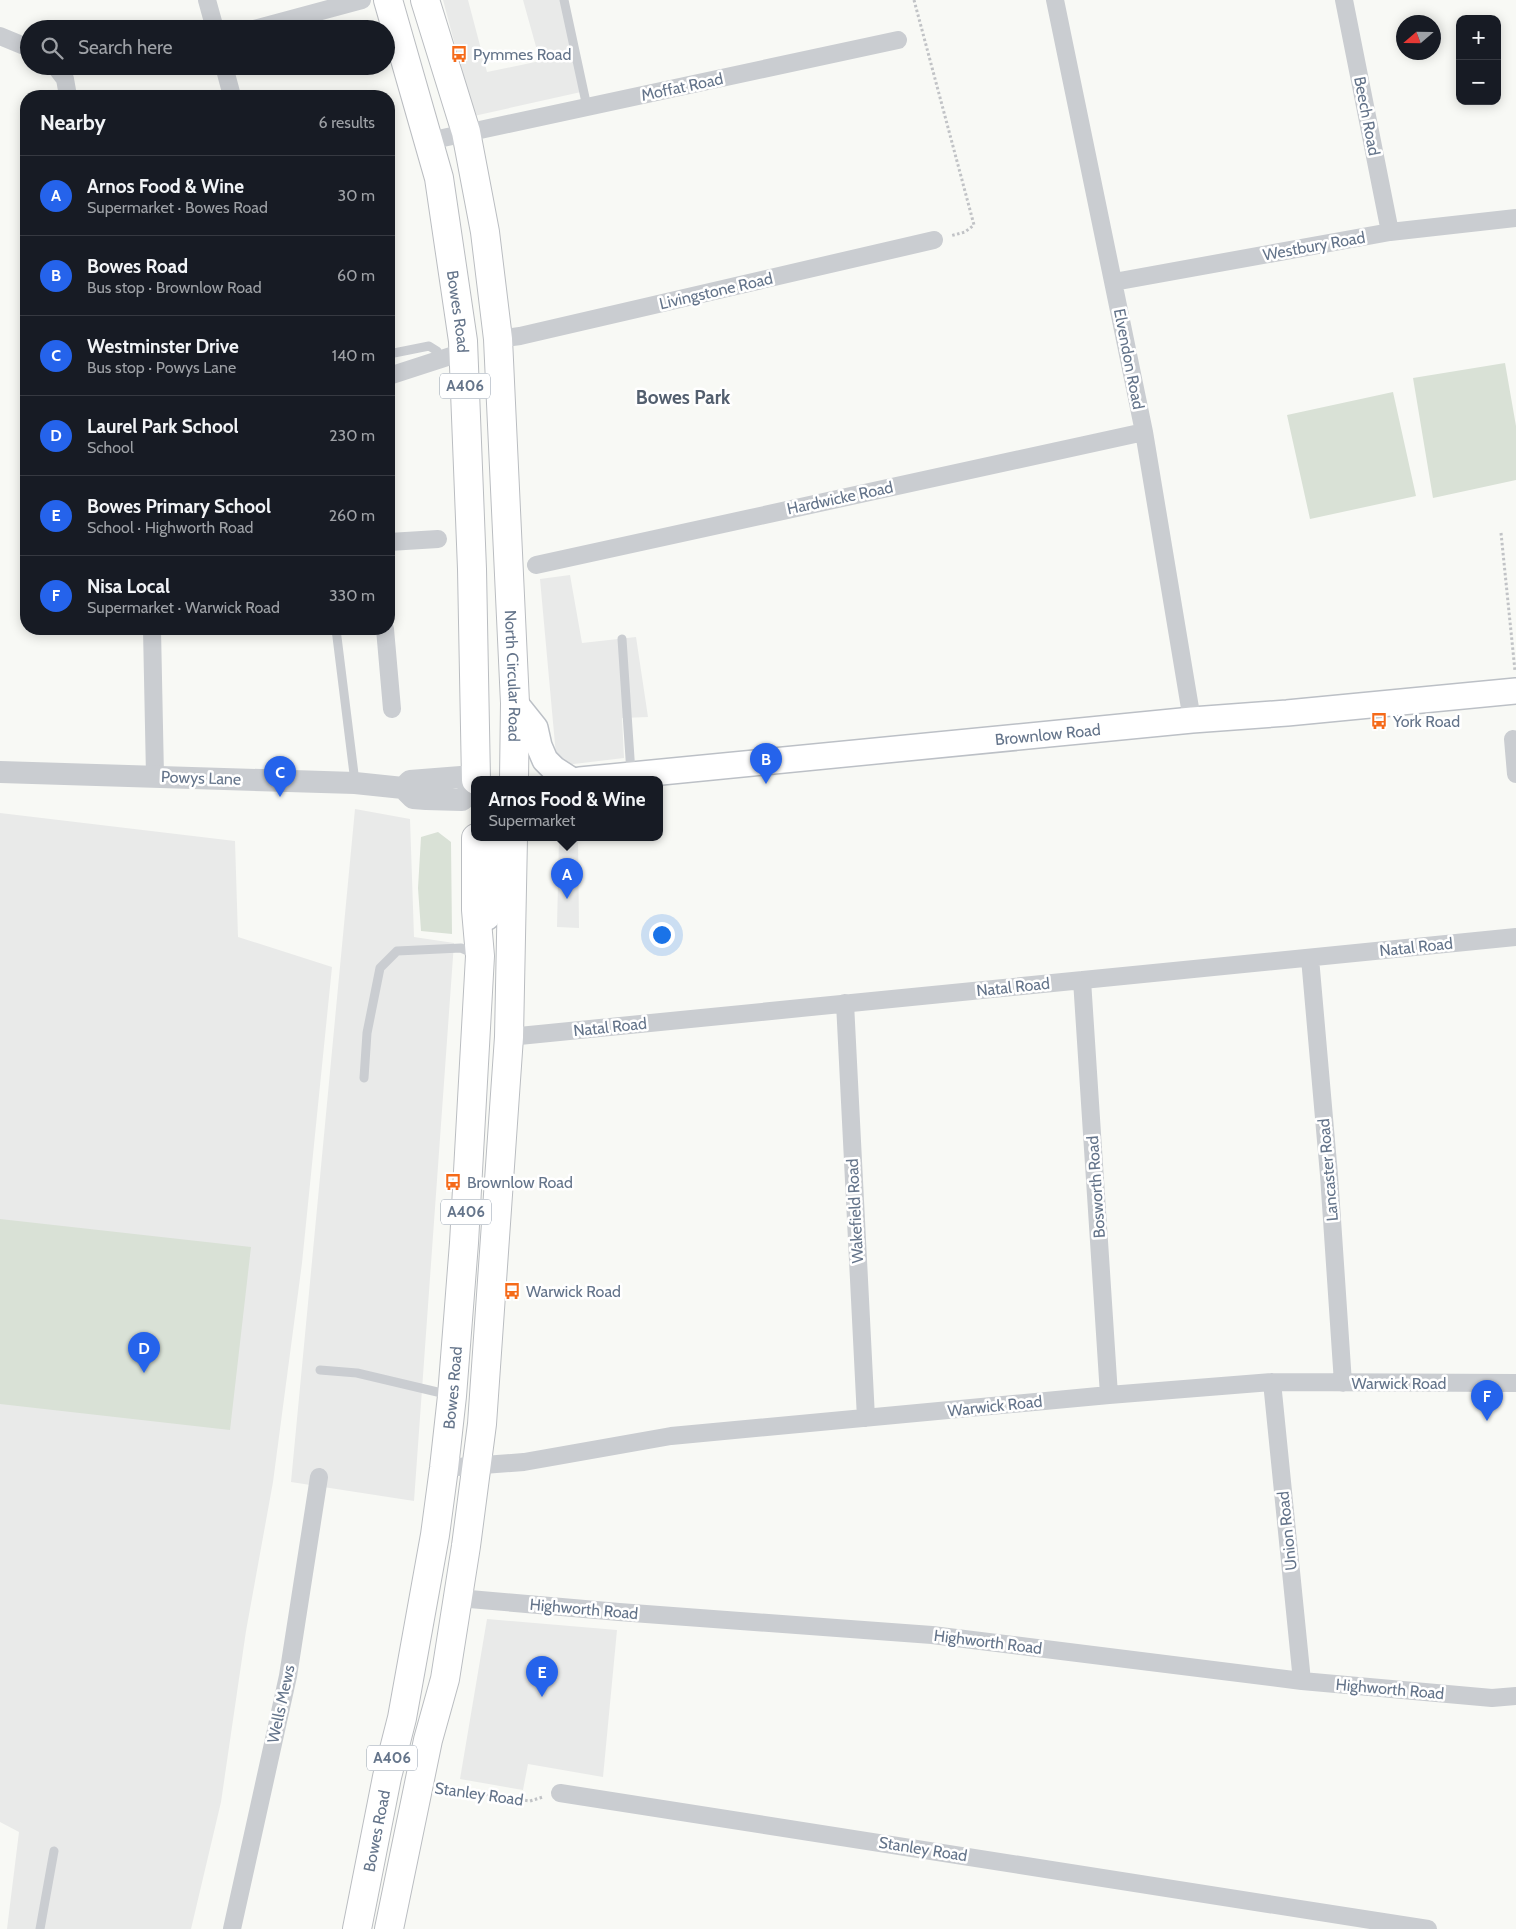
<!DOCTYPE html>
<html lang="en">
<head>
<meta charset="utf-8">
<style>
  :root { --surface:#171b24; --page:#242831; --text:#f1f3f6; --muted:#9ea1a6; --line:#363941; --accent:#2563eb }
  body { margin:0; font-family:Cabin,sans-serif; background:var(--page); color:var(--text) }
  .controls { position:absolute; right:15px; top:15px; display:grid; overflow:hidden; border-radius:10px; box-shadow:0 2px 12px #0003 }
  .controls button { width:45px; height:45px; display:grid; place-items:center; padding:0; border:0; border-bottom:1px solid var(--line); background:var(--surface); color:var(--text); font:25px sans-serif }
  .compass { position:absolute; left:1396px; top:15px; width:45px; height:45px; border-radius:50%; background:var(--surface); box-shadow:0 2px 12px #0003; rotate:250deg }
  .you { position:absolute; left:661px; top:934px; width:18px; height:18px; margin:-12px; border:4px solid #fff; border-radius:50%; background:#1a73e8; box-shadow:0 0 0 8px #1a73e833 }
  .badge { display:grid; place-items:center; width:32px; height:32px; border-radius:50%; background:var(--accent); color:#fff; font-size:16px; font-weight:700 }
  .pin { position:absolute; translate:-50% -41px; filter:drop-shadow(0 1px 2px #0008) }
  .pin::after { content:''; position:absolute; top:26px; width:18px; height:15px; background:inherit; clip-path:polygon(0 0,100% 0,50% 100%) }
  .popup { position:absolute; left:471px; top:776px; width:192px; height:65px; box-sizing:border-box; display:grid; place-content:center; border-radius:10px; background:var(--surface); filter:drop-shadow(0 1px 4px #0005); font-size:16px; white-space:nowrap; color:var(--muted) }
  .popup b { font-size:19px; color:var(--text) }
  .popup::after { content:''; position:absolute; left:50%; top:100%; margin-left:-10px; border:10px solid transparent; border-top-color:var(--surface) }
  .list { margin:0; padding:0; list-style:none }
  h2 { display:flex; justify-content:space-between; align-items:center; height:65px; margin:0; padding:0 20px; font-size:21px }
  h2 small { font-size:16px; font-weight:400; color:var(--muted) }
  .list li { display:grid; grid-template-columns:32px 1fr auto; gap:15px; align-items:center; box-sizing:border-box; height:80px; padding:0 20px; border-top:1px solid var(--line) }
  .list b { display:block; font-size:19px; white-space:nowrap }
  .list p { margin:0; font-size:16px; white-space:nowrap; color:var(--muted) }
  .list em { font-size:16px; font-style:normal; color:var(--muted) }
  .icon { flex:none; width:28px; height:28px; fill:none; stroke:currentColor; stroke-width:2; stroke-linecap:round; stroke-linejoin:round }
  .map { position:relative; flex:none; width:1516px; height:1929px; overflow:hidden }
  .search { position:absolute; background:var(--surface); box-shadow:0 2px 12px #0003; left:20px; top:20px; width:375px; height:55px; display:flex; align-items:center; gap:12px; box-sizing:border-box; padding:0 18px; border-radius:28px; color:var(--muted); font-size:19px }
  .panel { position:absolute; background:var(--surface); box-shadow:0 2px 12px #0003; left:20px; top:90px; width:375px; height:545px; border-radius:20px }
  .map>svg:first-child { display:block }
  .built { fill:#e9eae9 }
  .green { fill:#d9e1d6 }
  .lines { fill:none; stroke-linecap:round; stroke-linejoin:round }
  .secondary-casing { stroke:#bcc0c6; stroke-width:28 }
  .trunk-casing { stroke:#babdc1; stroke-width:30 }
  .path { stroke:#c1c3c6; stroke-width:3; stroke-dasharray:2.5 2.5; stroke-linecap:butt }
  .service { stroke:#cacdd1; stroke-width:9 }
  .minor { stroke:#cacdd1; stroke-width:18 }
  .tertiary { stroke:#cacdd1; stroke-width:22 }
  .secondary { stroke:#fff; stroke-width:25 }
  .trunk { stroke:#fff; stroke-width:28 }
  .labels { text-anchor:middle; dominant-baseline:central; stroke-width:5; stroke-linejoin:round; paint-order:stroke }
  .shield { fill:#fff; stroke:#929ead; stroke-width:1 }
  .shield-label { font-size:15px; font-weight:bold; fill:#64748a }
  .poi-label { font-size:16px; fill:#64748a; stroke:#fff; text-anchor:start }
  .street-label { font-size:16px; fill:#64748a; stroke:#fff }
  .quarter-label { font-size:19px; font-weight:bold; fill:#535f6e; stroke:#fff }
</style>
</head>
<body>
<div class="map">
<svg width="1516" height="1929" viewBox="0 0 1516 1929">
  <rect width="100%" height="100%" fill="#f8f9f5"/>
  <path class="built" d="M443,0H468L487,72L540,61L523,0H562L581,92L474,116Z
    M570,575L582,643L636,637L648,717L622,718L624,758L557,766L540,579Z
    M355,809L410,819L414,937L454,943L414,1501L291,1482Z
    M0,813L235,841L238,937L332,967L302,1263L273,1482L246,1631L221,1802L191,1929H7L19,1832L0,1822Z
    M559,838H578L579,928L557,927Z
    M487,1619L617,1630L603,1777L528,1764L523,1790L460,1779Z"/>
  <path class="green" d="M1505,363L1516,426V480L1433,498L1413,378Z
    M1393,392L1416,496L1310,519L1287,415Z
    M438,832L451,842L452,934L421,931L418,888L421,837Z
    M0,1219L251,1247L230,1430L0,1404Z"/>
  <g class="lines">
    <g class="secondary-casing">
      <g id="secondary">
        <path d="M515,703L535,728L539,746L545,760L554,769L571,780"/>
        <path id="s1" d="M580,780L1192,720L1287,713L1516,691"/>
        <path d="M487,917L491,838"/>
      </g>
    </g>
    <g class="trunk-casing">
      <g id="trunk">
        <path id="s2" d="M388,0L439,178L463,341L472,569L476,780"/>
        <path id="s3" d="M425,0L466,132L485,232L498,339L515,703L514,780"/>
        <path id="s4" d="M357,1929L387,1777L402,1718L435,1535L444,1468L452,1396L464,1243L480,956L476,910V838"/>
        <path d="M389,1929L428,1740L445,1679L466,1546L482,1424L509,1037L513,838"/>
      </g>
    </g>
    <path class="path" d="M914,0L974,225L965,232L950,236
      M1501,533L1515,671
      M441,1788L530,1801L543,1797"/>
    <path class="service" d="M564,0L587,107
      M389,354L429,346L437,351L441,359
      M336,629L355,782
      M622,639L631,773
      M364,1078L367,1033L380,968L397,951L461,948L475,954
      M320,1370L357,1373L450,1395
      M40,1929L54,1851"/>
    <path class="minor" d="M207,0L215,29
      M1055,0L1144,432L1192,720
      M1344,0L1390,232
      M254,29L362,0
      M0,36L29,48
      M55,66L65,79L68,96
      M224,66L232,96
      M429,141L898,40
      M1114,282L1390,232L1516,218
      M498,339L520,336L934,240
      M389,376L463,352
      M389,542L438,539
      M536,565L1144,432
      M152,629L155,776
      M385,629L392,709
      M1513,739L1516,774
      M1310,958L1329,1175L1343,1383
      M1082,980L1109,1395
      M845,1003L866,1418
      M509,1037L1516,937
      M1272,1382L1302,1681
      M444,1468L524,1462L671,1436L1109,1395L1272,1382L1516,1383
      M458,1598L619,1612L932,1635L1302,1681L1492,1698L1516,1696
      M560,1793L1428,1929
      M232,1929L288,1676L319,1477"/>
    <path class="tertiary" d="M0,772L355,783L403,788L413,798L426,799L462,800L474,791
      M403,788L410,781L461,777L474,789"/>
    <use href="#secondary" class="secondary"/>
    <use href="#trunk" class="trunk"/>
  </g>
  <defs>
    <g id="bus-bare" transform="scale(1.35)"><path d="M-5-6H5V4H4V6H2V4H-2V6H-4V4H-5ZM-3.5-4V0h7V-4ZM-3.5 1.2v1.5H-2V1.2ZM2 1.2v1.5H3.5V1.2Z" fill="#f56a19" stroke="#fff" stroke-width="2.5" paint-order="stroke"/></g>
  </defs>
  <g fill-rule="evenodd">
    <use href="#bus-bare" x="459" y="54"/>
    <use href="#bus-bare" x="1379" y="721"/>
    <use href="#bus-bare" x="453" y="1182"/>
    <use href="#bus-bare" x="512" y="1291"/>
  </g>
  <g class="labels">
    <g class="shield">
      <rect x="440" y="373.5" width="50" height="25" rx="4"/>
      <rect x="441" y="1199.5" width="50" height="25" rx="4"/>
      <rect x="367" y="1745.5" width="50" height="25" rx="4"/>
    </g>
    <g class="shield-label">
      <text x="465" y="386">A406</text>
      <text x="466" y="1212">A406</text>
      <text x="392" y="1758">A406</text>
    </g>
    <g class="poi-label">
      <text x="473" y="54">Pymmes Road</text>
      <text x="1393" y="721">York Road</text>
      <text x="467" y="1182">Brownlow Road</text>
      <text x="526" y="1291">Warwick Road</text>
    </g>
    <g class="street-label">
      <text transform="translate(682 87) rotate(-12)">Moffat Road</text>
      <text transform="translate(1367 116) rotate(79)">Beech Road</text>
      <text transform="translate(1314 246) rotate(-10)">Westbury Road</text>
      <text transform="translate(716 291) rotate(-13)">Livingstone Road</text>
      <text stroke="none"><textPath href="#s2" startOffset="320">Bowes Road</textPath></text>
      <text transform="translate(1129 359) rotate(79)">Elvendon Road</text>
      <text transform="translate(840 498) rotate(-12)">Hardwicke Road</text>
      <text stroke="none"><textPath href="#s3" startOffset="685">North Circular Road</textPath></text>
      <text stroke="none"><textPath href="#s1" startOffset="470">Brownlow Road</textPath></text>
      <text transform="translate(201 778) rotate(2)">Powys Lane</text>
      <text transform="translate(1416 947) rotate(-6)">Natal Road</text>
      <text transform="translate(1013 987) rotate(-6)">Natal Road</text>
      <text transform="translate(610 1027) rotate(-6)">Natal Road</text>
      <text transform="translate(1328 1170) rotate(-95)">Lancaster Road</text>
      <text transform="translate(1096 1187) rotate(-94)">Bosworth Road</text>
      <text transform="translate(855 1211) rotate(-93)">Wakefield Road</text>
      <text x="1399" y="1383">Warwick Road</text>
      <text stroke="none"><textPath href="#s4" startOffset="550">Bowes Road</textPath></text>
      <text transform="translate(995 1406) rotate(-6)">Warwick Road</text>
      <text transform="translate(1287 1531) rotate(-96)">Union Road</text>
      <text transform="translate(584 1609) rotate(5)">Highworth Road</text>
      <text transform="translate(988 1642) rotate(7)">Highworth Road</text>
      <text transform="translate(1390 1689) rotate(5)">Highworth Road</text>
      <text transform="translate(281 1704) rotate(-78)">Wells Mews</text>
      <text transform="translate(479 1794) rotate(8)">Stanley Road</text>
      <text stroke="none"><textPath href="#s4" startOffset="100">Bowes Road</textPath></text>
      <text transform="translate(923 1849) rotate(9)">Stanley Road</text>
    </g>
    <g class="quarter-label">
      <text x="683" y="397">Bowes Park</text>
    </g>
  </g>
</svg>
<div class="controls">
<button>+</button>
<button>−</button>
</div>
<svg class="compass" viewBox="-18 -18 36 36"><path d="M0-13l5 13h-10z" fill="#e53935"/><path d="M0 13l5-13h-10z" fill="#9ea1a6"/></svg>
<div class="you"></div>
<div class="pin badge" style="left:567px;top:899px">A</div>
<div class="popup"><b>Arnos Food &amp; Wine</b>Supermarket</div>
<div class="pin badge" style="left:766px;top:784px">B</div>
<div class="pin badge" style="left:280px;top:797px">C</div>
<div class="pin badge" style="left:144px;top:1373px">D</div>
<div class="pin badge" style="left:542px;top:1697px">E</div>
<div class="pin badge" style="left:1487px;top:1421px">F</div>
<div class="search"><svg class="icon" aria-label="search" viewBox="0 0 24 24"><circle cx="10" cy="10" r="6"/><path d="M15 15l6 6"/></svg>Search here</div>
<section class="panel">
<h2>Nearby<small>6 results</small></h2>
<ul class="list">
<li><span class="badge">A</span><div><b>Arnos Food &amp; Wine</b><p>Supermarket · Bowes Road</p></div><em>30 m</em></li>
<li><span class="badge">B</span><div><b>Bowes Road</b><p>Bus stop · Brownlow Road</p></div><em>60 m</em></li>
<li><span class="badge">C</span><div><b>Westminster Drive</b><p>Bus stop · Powys Lane</p></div><em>140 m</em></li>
<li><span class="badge">D</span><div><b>Laurel Park School</b><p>School</p></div><em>230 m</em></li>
<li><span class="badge">E</span><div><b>Bowes Primary School</b><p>School · Highworth Road</p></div><em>260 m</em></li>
<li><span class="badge">F</span><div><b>Nisa Local</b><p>Supermarket · Warwick Road</p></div><em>330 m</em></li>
</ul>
</section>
</div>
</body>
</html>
